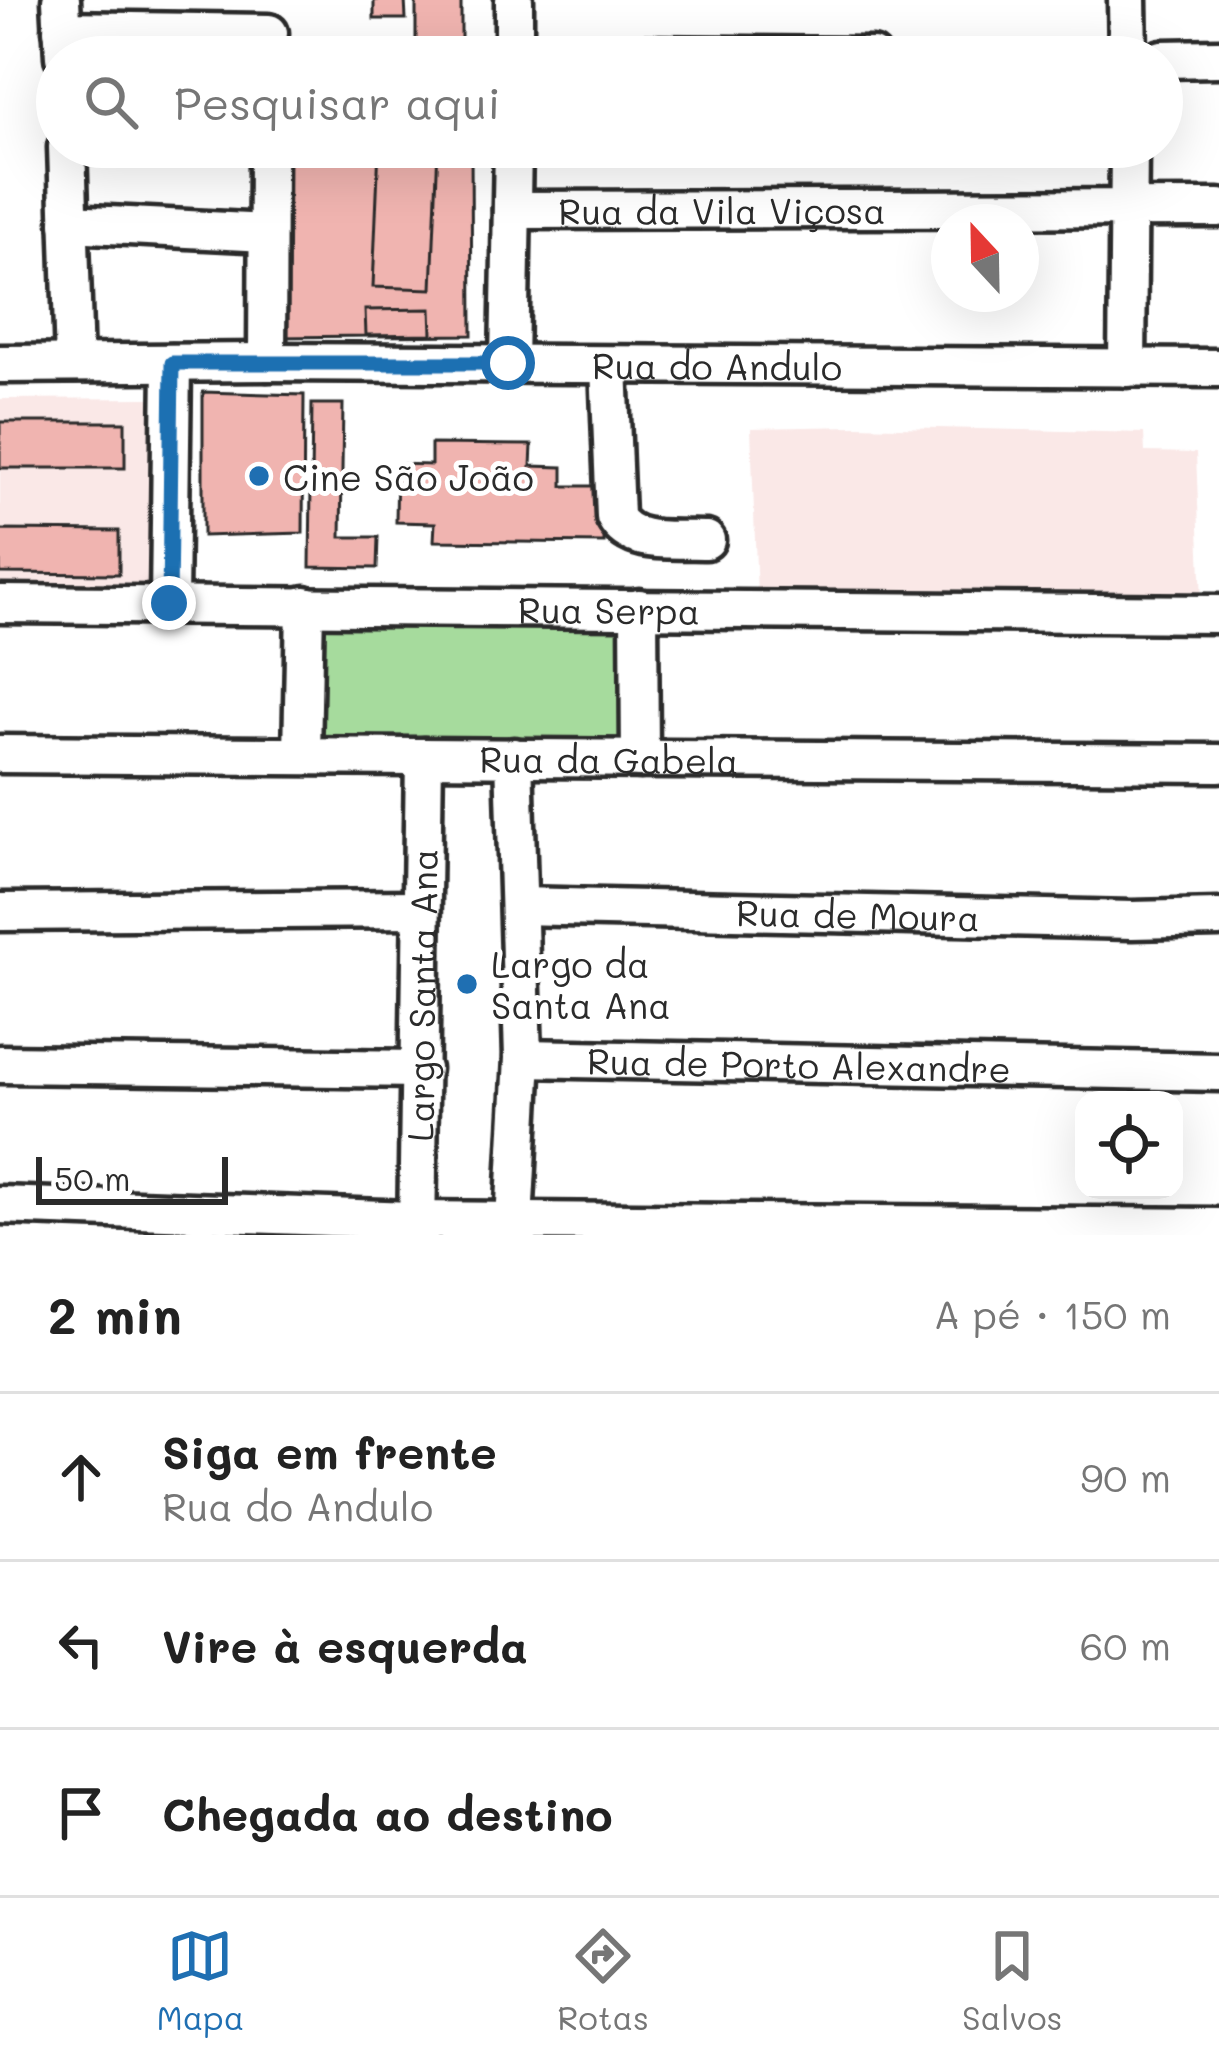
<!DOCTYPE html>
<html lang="pt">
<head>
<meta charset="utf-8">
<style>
  :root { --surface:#fff; --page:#f6f6f6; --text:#222; --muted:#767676; --line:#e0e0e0; --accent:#1f6fb2 }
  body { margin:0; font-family:Mali,sans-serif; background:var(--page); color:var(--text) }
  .controls { position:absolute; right:36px; bottom:36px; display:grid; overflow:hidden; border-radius:24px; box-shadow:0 12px 48px #0002 }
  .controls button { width:108px; height:108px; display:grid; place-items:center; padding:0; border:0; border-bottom:3px solid var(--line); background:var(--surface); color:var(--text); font:60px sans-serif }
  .compass { position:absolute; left:931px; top:204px; width:108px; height:108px; border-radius:50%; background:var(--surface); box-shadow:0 12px 48px #0002; rotate:338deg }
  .scale { position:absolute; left:36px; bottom:30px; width:192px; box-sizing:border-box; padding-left:12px; border:6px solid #2b2b2b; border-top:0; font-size:33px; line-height:42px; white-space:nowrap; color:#2b2b2b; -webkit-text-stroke:9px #fff; paint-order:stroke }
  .stop { position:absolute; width:36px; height:36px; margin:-27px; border:9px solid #1f6fb2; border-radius:50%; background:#fff }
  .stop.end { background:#1f6fb2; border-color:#fff; box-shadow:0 3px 12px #0008 }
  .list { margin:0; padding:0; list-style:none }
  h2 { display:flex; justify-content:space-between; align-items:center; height:156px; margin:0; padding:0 48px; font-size:51px }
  h2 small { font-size:39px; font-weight:400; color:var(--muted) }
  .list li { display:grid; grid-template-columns:78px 1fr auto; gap:36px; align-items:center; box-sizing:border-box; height:168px; padding:0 48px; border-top:3px solid var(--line) }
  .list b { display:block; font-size:45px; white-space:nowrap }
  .list p { margin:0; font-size:39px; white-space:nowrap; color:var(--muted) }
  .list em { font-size:39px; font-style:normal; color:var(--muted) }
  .icon { flex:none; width:66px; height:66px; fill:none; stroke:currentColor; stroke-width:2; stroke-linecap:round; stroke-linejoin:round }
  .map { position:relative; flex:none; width:1219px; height:1235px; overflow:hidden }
  .search { position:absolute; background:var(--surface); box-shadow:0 12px 48px #0002; left:36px; right:36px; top:36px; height:132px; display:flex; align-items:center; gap:30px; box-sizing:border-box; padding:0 42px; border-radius:66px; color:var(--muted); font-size:45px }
  .sheet { height:660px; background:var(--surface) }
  nav { display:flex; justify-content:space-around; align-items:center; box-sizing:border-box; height:168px; border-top:3px solid var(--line); background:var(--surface); font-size:33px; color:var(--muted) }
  nav a { display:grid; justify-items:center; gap:6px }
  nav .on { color:var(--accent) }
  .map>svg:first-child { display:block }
  .built { fill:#fae8e7 }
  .green { fill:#a6db9d; stroke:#688364; stroke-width:3 }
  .building { fill:#f0b4b0; stroke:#2b2b2b; stroke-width:3 }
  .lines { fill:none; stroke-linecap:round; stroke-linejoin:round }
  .minor-casing { stroke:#2b2b2b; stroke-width:45 }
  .minor { stroke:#fff; stroke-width:36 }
  .route { stroke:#1f6fb2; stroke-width:15 }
  .poi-dot { fill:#1f6fb2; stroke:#fff; stroke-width:4.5 }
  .labels { text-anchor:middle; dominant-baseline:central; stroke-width:10; stroke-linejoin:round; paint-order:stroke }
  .street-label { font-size:36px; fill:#2b2b2b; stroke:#fff }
  .poi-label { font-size:36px; fill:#2b2b2b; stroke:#fff; text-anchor:start }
</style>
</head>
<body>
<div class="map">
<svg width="1219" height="1235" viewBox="0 0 1219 1235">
  <rect width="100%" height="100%" fill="#fff"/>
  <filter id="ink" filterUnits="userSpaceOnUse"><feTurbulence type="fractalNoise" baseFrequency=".00833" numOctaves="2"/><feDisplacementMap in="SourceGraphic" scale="24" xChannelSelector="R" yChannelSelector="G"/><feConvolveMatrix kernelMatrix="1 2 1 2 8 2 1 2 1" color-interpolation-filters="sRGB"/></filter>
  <g filter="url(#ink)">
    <path class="built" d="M152,398L147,587H0V399Z
      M857,426L1144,433L1145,452L1196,453L1202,602L757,597L751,428Z"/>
    <path class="green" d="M314,615H632L631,745H314Z"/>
    <path class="building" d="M374,0H405L406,19H374Z
      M416,0H461V57H416Z
      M273,147H471L472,335L273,337Z
      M379,147H438L432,289L373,287Z
      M431,309L432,334L366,335L365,310Z
      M203,392L304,395L303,533L203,536Z
      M312,404H343L341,537H378L377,568L310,567Z
      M0,422H125V468H0Z
      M431,444L532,445L531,466L563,467V486H605L604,543L434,541L435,523L396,522L397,464L431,465Z
      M0,530L119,531V574L0,573Z"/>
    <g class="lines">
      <g class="minor-casing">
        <g id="minor">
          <path d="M61,0L64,57"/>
          <path d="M1127,0L1128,57"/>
          <path d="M62,30L269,33"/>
          <path d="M514,54L872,57"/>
          <path d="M514,57V0"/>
          <path d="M1162,59L1219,58"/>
          <path d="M67,147L74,363"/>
          <path id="s1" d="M512,210L1219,208"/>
          <path d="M69,223L267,233"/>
          <path d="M267,362L268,147"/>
          <path d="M509,363L513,147"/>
          <path id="s2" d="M0,364L267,362L1219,368"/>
          <path d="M609,365L615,517C631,547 676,538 706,540"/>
          <path d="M1127,368L1129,147"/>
          <path d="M169,603L172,363"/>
          <path id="s3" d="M0,604L1219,614"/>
          <path d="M639,608L640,759"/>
          <path id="s4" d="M0,754L1219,763"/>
          <path d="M302,755L305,605"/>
          <path id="s5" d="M519,906L1132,920L1219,918"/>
          <path d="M0,912L421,909"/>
          <path id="s6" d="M523,1058L1219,1072"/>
          <path d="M0,1064L421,1069"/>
          <path d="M0,1205L411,1220L1219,1227"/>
          <path d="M514,1221L523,1058L514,757"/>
          <path id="s7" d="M417,1235L424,757"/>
        </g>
      </g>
      <use href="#minor" class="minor"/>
    </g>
  </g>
  <g class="lines" filter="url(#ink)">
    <path class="route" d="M169,603L172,363H508"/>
  </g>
  <g class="poi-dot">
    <circle cx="259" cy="476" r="12"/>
    <circle cx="467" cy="984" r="12"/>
  </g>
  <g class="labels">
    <g class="street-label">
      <text stroke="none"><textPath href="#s1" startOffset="210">Rua da Vila Viçosa</textPath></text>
      <text stroke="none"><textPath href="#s2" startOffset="717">Rua do Andulo</textPath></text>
      <text stroke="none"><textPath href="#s3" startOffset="609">Rua Serpa</textPath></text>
      <text stroke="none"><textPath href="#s4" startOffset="609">Rua da Gabela</textPath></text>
      <text stroke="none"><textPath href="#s5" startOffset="339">Rua de Moura</textPath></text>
      <text stroke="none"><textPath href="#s7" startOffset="240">Largo Santa Ana</textPath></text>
      <text stroke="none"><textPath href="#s6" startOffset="276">Rua de Porto Alexandre</textPath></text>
    </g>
    <g class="poi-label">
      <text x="283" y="476">Cine São João</text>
      <text x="491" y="963">Largo da<tspan x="491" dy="41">Santa Ana</tspan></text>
    </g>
  </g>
</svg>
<div class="controls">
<button><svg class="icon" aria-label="locate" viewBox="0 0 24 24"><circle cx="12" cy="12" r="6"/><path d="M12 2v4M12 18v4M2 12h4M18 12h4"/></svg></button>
</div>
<svg class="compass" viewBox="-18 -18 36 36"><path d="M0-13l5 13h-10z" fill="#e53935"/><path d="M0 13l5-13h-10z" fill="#767676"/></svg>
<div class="scale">50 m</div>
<div class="stop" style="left:508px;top:363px"></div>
<div class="stop end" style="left:169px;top:603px"></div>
<div class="search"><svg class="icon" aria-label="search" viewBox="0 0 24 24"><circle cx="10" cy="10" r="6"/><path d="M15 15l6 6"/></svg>Pesquisar aqui</div>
</div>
<section class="sheet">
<h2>2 min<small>A pé · 150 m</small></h2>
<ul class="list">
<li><svg class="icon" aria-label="ahead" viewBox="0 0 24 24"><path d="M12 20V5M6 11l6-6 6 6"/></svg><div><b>Siga em frente</b><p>Rua do Andulo</p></div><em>90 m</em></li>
<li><svg class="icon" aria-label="left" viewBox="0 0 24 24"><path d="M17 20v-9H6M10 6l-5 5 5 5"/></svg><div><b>Vire à esquerda</b></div><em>60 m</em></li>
<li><svg class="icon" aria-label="arrive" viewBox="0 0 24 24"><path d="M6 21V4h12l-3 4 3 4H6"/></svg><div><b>Chegada ao destino</b></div></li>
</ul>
</section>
<nav>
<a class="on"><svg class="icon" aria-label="map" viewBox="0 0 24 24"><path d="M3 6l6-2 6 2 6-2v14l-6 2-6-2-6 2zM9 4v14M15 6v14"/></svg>Mapa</a>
<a><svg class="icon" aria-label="directions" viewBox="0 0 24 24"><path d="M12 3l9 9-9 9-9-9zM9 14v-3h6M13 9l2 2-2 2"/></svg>Rotas</a>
<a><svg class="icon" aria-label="saved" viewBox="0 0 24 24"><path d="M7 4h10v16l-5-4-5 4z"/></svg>Salvos</a>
</nav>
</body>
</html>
